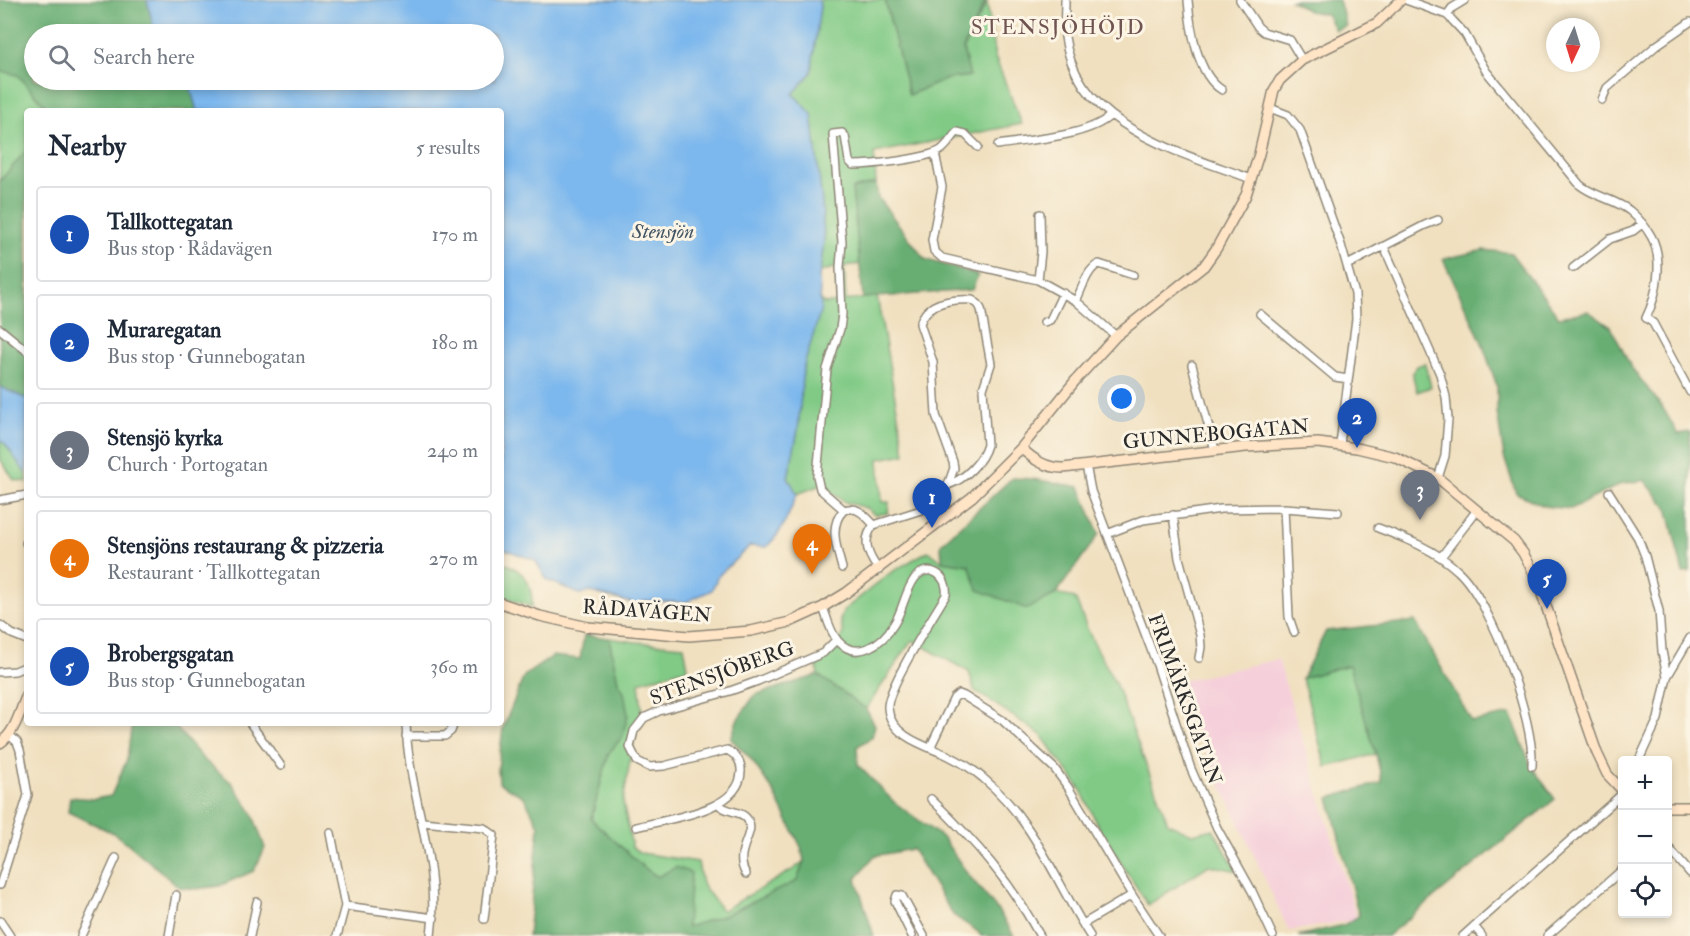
<!DOCTYPE html>
<html lang="en">
<head>
<meta charset="utf-8">
<style>
  :root { --surface:#fff; --page:#f6f6f7; --text:#1f2937; --muted:#747a83; --line:#e0e1e3; --accent:#db2777 }
  body { margin:0; font-family:"IM FELL Double Pica",serif; background:var(--page); color:var(--text) }
  .controls { position:absolute; right:18px; bottom:18px; display:grid; overflow:hidden; border-radius:6px; box-shadow:0 3px 9px #0003 }
  .controls button { width:54px; height:54px; display:grid; place-items:center; padding:0; border:0; border-bottom:2px solid var(--line); background:var(--surface); color:var(--text); font:30px sans-serif }
  .compass { position:absolute; left:1546px; top:18px; width:54px; height:54px; border-radius:50%; background:var(--surface); box-shadow:0 3px 9px #0003; rotate:184deg }
  .you { position:absolute; left:1122px; top:399px; width:21px; height:21px; margin:-15px; border:4px solid #fff; border-radius:50%; background:#1a73e8; box-shadow:0 0 0 9px #1a73e833 }
  .badge { display:grid; place-items:center; width:39px; height:39px; border-radius:50%; background:var(--accent); color:#fff; font-size:20px; font-weight:700 }
  .pin { position:absolute; translate:-50% -50px; filter:drop-shadow(0 2px 3px #0008) }
  .pin::after { content:''; position:absolute; top:32px; width:21px; height:18px; background:inherit; clip-path:polygon(0 0,100% 0,50% 100%) }
  .list { margin:0; padding:0; list-style:none }
  h2 { display:flex; justify-content:space-between; align-items:center; height:78px; margin:0; padding:0 24px; font-size:26px }
  h2 small { font-size:20px; font-weight:400; color:var(--muted) }
  .list li { display:grid; grid-template-columns:39px 1fr auto; gap:18px; align-items:center; box-sizing:border-box; height:96px; margin:0 12px 12px; padding:0 12px; border:2px solid var(--line); border-radius:6px }
  .list b { display:block; font-size:22px; white-space:nowrap }
  .list p { margin:0; font-size:20px; white-space:nowrap; color:var(--muted) }
  .list em { font-size:20px; font-style:normal; color:var(--muted) }
  .icon { flex:none; width:33px; height:33px; fill:none; stroke:currentColor; stroke-width:2; stroke-linecap:round; stroke-linejoin:round }
  .map { position:relative; flex:none; width:1690px; height:936px; overflow:hidden }
  .search { position:absolute; background:var(--surface); box-shadow:0 3px 9px #0003; left:24px; top:24px; width:480px; height:66px; display:flex; align-items:center; gap:15px; box-sizing:border-box; padding:0 21px; border-radius:33px; color:var(--muted); font-size:22px }
  .panel { position:absolute; background:var(--surface); box-shadow:0 3px 9px #0003; left:24px; top:108px; width:480px; height:618px; border-radius:6px }
  .map>svg:first-child { display:block }
  .built { fill:#f5cfda }
  .green { fill:#81ca86; stroke:#567a58; stroke-width:1.5 }
  .forest { fill:#68ae73; stroke:#4a6c4f; stroke-width:1.5 }
  .water { fill:#7cb7ed; stroke:#54718c; stroke-width:1.5 }
  .lines { fill:none; stroke-linecap:round; stroke-linejoin:round }
  .street-casing { stroke:#8e8676; stroke-width:10 }
  .secondary-casing { stroke:#8e8676; stroke-width:12 }
  .street { stroke:#fff; stroke-width:7 }
  .secondary { stroke:#ffe4c6; stroke-width:9 }
  .labels { text-anchor:middle; dominant-baseline:central; stroke-width:6; stroke-linejoin:round; paint-order:stroke }
  .street-label { font-size:20px; fill:#2b2b2b; stroke:#fcf5e5 }
  .neighbourhood-label { font-size:21px; letter-spacing:1.5px; fill:#705451; stroke:#fcf5e5 }
  .water-label { font-size:21px; font-style:italic; fill:#435565; stroke:#fcf5e5 }
</style>
</head>
<body>
<div class="map">
<svg width="1690" height="936" viewBox="0 0 1690 936">
  <rect width="100%" height="100%" fill="#fcf5e5"/>
  <filter id="ink" filterUnits="userSpaceOnUse"><feTurbulence type="fractalNoise" baseFrequency=".0167" numOctaves="2"/><feDisplacementMap in="SourceGraphic" scale="12" xChannelSelector="R" yChannelSelector="G"/><feConvolveMatrix kernelMatrix="1 2 1 2 8 2 1 2 1" color-interpolation-filters="sRGB"/></filter>
  <filter id="wash" filterUnits="userSpaceOnUse"><feTurbulence type="fractalNoise" baseFrequency=".008" numOctaves="4" result="noise"/><feDisplacementMap in="SourceGraphic" scale="24" xChannelSelector="R" yChannelSelector="G"/><feGaussianBlur stdDeviation="1.35" result="paint"/><feColorMatrix in="noise" values="0 0 0 0 0 0 0 0 0 0 0 0 0 0 0 0 0 1.4 0 .05"/><feComposite in="paint" operator="in"/></filter>
  <g filter="url(#wash)">
    <rect width="100%" height="100%" fill="#f0e0c0"/>
    <path class="built" d="M1278,659L1357,919L1289,931L1174,683Z"/>
    <path class="green" d="M819,0H885L909,95L947,79L969,76L963,50L987,2L995,57L1022,124L874,153L876,183L852,189L861,264L844,266L846,301L877,296L905,454L879,459L882,502H889L888,513L875,515L866,508L845,502L821,485L797,494L788,477L798,430L803,369L820,309L819,297L824,304L838,302L837,267L820,272L824,241L822,202L812,114L793,94L811,73L820,6Z
      M0,71L18,75L50,111H27V150L0,181Z
      M1425,363L1431,387L1417,392L1412,373L1417,366Z
      M0,380L27,394V482L14,480L0,459Z
      M928,551L942,561L969,565L1026,609L1056,594L1075,598L1088,631L1116,685L1168,823L1192,834L1213,829L1237,871L1209,865L1148,905L1102,834L1081,790L1041,735L974,690L969,672L912,640L866,709L818,675L816,664L835,650L843,633L840,620L844,610L890,573Z
      M501,562C524,570 533,582 532,607L501,596Z
      M609,638L636,642L684,646L688,668L639,682L642,710L641,725L635,731L623,802L632,847L641,853L698,862L702,884L722,911L794,869L804,861L797,881L725,915L687,928L658,877L642,866L591,819L609,753L622,737L624,692L618,682Z
      M1349,664L1376,754L1326,767L1302,678Z"/>
    <path class="forest" d="M0,0H147L155,34H34V80H188L197,111H50L18,75L0,71Z
      M885,0H986L963,49L970,76L947,79L909,95Z
      M1291,0H1339L1346,26L1335,30L1326,14L1308,11Z
      M27,150V399L0,387V181Z
      M876,183L878,198L925,259L978,275L972,290L863,298L852,189Z
      M1484,250L1511,253L1559,317L1588,311L1611,327L1631,367L1663,408L1678,434L1690,432V572L1683,573L1667,507L1644,480L1621,484L1571,509L1544,506L1516,493L1504,457L1497,412V386L1481,340L1443,259Z
      M1012,478L1033,479L1080,487L1099,534L1056,594L1027,609L978,590L969,565L942,561L941,544Z
      M1415,621L1472,722L1511,714L1531,766L1555,799L1387,936H1298L1344,925L1359,916L1329,798L1382,782L1376,754L1349,665L1302,678L1326,631Z
      M584,635L609,638L618,682L624,692L628,715L622,737L609,753L591,819L642,866L657,877L676,867L691,873L687,927L725,915L797,881L804,861L801,847L772,789L750,758L731,739L737,720L755,695L818,675L866,709L875,725L872,737L857,747L858,765L894,802L943,838L967,873L999,912L1014,936H981L978,932L953,915L912,849L874,856L856,879L874,936H528L539,826L524,797L499,783L498,768L503,728L524,676L553,656L580,659Z
      M132,723H167L176,727L203,759L232,783L252,812L265,848L254,871L219,886L196,889L179,887L126,842L113,833L68,812L70,797L94,799L111,796L127,759Z"/>
    <path class="water" d="M147,0H819L820,6L811,73L793,94L812,114L822,202L824,241L819,278L821,309L803,369L798,430L788,477L797,494C789,514 783,532 766,547L750,546L718,576L712,590L686,602L645,601L636,604L591,592L579,594L547,580L535,560L501,548V111H197L188,80H494V34H155Z
      M0,387L27,399V475L5,444L0,440Z"/>
  </g>
  <g filter="url(#ink)">
    <g class="lines">
      <g class="street-casing">
        <path id="street" d="M1065,0C1065,12 1064,25 1065,37C1077,127 1180,152 1251,179
          M1188,0C1190,27 1197,75 1222,90
          M1240,0L1258,27L1264,32L1290,40L1302,60
          M1406,0L1447,15L1453,21L1465,34L1486,71L1580,185C1595,197 1615,199 1630,211C1637,217 1646,227 1651,236C1664,258 1657,296 1646,318L1653,323L1690,392
          M1447,15L1452,8L1465,0
          M1602,100L1607,88L1657,45L1690,22
          M1270,108L1288,115L1300,130L1341,245L1355,294L1356,319L1340,444
          M998,145C1030,139 1088,137 1111,115
          M935,153L942,187L932,240L934,251L942,258L1038,280L1076,301L1116,336
          M1384,247L1440,374L1446,397L1448,419L1445,456L1438,478
          M1347,265L1425,225L1438,220
          M1573,268L1610,239L1633,231L1642,224
          M1038,280L1041,252L1040,214
          M972,300L978,304L981,309L991,364L983,389L987,445C982,462 965,479 948,485L954,468L953,462L936,415L933,362L920,324C926,302 952,299 972,300Z
          M1076,301C1082,289 1087,269 1099,264L1133,275
          M1260,314L1335,377L1348,379
          M1044,322L1050,320L1063,293
          M0,329L27,351
          M1192,365L1215,450
          M1086,465L1091,491L1157,665L1191,769L1217,828L1252,891L1273,936
          M1609,492L1638,538L1645,556L1659,611L1662,651L1667,677L1658,719L1639,760
          M0,500L27,495
          M1284,508L1289,617L1294,632
          M844,510L820,489L817,476L827,369L840,329L842,314L840,267L842,242L833,134L842,133L845,136L849,161L853,165C872,165 926,159 941,150C948,145 951,138 957,132L965,134L978,147
          M1173,515L1179,558L1200,635L1201,647L1199,658
          M874,525L921,510L942,494L948,485
          M1378,528C1407,539 1436,550 1458,571C1492,602 1535,721 1532,766
          M1107,534L1143,520L1221,509L1284,508L1338,512
          M26,543L27,542
          M1441,557L1477,510
          M842,568C837,549 828,525 844,510C857,505 865,515 874,525C861,540 868,556 879,570
          M823,607C827,618 830,632 838,641C857,662 883,643 894,624C903,610 905,591 915,578C929,562 949,576 946,595C934,615 886,689 888,708C890,737 927,746 949,756C961,762 973,769 983,778C1035,821 1055,881 1090,936
          M0,625L12,634L27,640
          M0,672L15,671L27,666
          M1667,677L1690,638
          M250,723L281,766
          M406,723C408,796 441,861 431,936
          M406,736H445L451,731L454,723
          M930,748L954,698L959,694L964,696L1002,720L1054,768L1068,787L1132,895L1159,936
          M931,799C976,842 1010,881 1040,936
          M718,803C725,814 745,809 749,823C754,835 733,853 746,874
          M423,822L484,828L494,835L484,919
          M636,827C665,819 740,812 741,772C742,761 736,755 727,750L664,766L649,767L637,761L630,747L634,731L644,718L659,711L730,691L758,681L823,653L836,640
          M331,833L345,906
          M1668,847L1690,873
          M0,885L28,795L20,750L17,742L9,735
          M0,921L10,936
          M1083,924L1132,895
          M1474,926L1482,936
          M81,936L116,858
          M169,936L176,895
          M250,936L257,902
          M337,936L345,906L434,918
          M912,936L895,901L897,895L902,896L924,936
          M1463,936L1622,794
          M1547,936L1622,870"/>
      </g>
      <g class="secondary-casing">
        <path id="secondary" d="M1021,448C1034,460 1046,468 1063,468L1246,447L1318,443L1357,448L1395,457L1438,478L1514,541L1523,553L1536,577L1597,753L1607,774L1622,790
          M501,603L540,616L588,627L689,636L751,631L790,622L823,607L846,593L972,497L1021,448L1075,381L1116,336L1204,266L1216,249L1246,195L1259,154L1274,90L1280,80L1302,60L1377,23L1401,0
          M0,743C16,732 19,712 27,695
          M1668,807H1690"/>
      </g>
      <use href="#street" class="street"/>
      <use href="#secondary" class="secondary"/>
    </g>
  </g>
  <g class="labels">
    <g class="street-label">
      <text transform="translate(1216 434) rotate(-5)">GUNNEBOGATAN</text>
      <text transform="translate(647 611) rotate(4)">RÅDAVÄGEN</text>
      <text transform="translate(722 673) rotate(-20)">STENSJÖBERG</text>
      <text transform="translate(1185 699) rotate(70)">FRIMÄRKSGATAN</text>
    </g>
    <g class="neighbourhood-label">
      <text x="1058" y="27">STENSJÖHÖJD</text>
    </g>
    <g class="water-label">
      <text x="663" y="231">Stensjön</text>
    </g>
  </g>
</svg>
<div class="controls">
<button>+</button>
<button>−</button>
<button><svg class="icon" aria-label="locate" viewBox="0 0 24 24"><circle cx="12" cy="12" r="6"/><path d="M12 2v4M12 18v4M2 12h4M18 12h4"/></svg></button>
</div>
<svg class="compass" viewBox="-18 -18 36 36"><path d="M0-13l5 13h-10z" fill="#e53935"/><path d="M0 13l5-13h-10z" fill="#747a83"/></svg>
<div class="you"></div>
<div class="pin badge" style="left:932px;top:528px;background:#1a4fb4">1</div>
<div class="pin badge" style="left:1357px;top:448px;background:#1a4fb4">2</div>
<div class="pin badge" style="left:1420px;top:520px;background:#6b7280">3</div>
<div class="pin badge" style="left:812px;top:574px;background:#e8710a">4</div>
<div class="pin badge" style="left:1547px;top:609px;background:#1a4fb4">5</div>
<div class="search"><svg class="icon" aria-label="search" viewBox="0 0 24 24"><circle cx="10" cy="10" r="6"/><path d="M15 15l6 6"/></svg>Search here</div>
<section class="panel">
<h2>Nearby<small>5 results</small></h2>
<ul class="list">
<li><span class="badge" style="background:#1a4fb4">1</span><div><b>Tallkottegatan</b><p>Bus stop · Rådavägen</p></div><em>170 m</em></li>
<li><span class="badge" style="background:#1a4fb4">2</span><div><b>Muraregatan</b><p>Bus stop · Gunnebogatan</p></div><em>180 m</em></li>
<li><span class="badge" style="background:#6b7280">3</span><div><b>Stensjö kyrka</b><p>Church · Portogatan</p></div><em>240 m</em></li>
<li><span class="badge" style="background:#e8710a">4</span><div><b>Stensjöns restaurang &amp; pizzeria</b><p>Restaurant · Tallkottegatan</p></div><em>270 m</em></li>
<li><span class="badge" style="background:#1a4fb4">5</span><div><b>Brobergsgatan</b><p>Bus stop · Gunnebogatan</p></div><em>360 m</em></li>
</ul>
</section>
</div>
</body>
</html>
